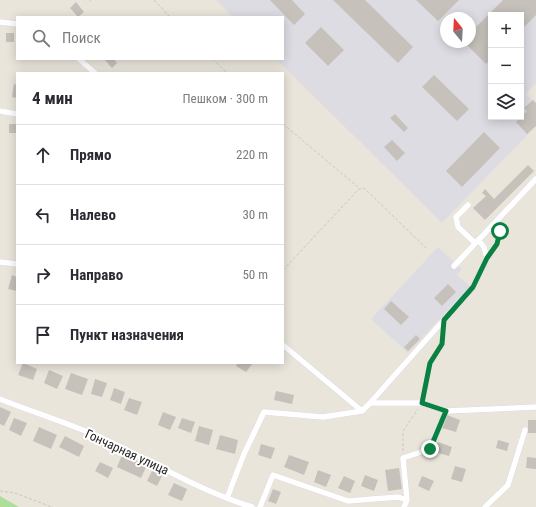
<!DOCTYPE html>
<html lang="ru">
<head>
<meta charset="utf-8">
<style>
  :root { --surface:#fff; --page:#f7f7f7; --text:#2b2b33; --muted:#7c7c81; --line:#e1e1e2 }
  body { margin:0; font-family:"Roboto Condensed",sans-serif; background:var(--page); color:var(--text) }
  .controls { position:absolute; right:12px; top:12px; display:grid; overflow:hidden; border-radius:0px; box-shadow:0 2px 10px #0003 }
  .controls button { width:36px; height:36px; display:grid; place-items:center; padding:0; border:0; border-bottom:1px solid var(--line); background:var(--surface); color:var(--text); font:20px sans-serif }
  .compass { position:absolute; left:440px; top:12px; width:36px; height:36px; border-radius:50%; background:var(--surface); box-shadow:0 2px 10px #0003; rotate:342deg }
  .stop { position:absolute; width:12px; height:12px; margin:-9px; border:3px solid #0b8043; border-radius:50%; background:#fff }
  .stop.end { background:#0b8043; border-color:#fff; box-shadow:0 1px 4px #0008 }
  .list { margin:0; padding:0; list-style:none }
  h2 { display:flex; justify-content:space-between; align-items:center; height:52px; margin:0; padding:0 16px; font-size:17px }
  h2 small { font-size:13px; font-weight:400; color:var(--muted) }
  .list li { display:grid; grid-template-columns:26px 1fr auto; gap:12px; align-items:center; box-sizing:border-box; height:60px; padding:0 16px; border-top:1px solid var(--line) }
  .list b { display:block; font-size:15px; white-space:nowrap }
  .list em { font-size:13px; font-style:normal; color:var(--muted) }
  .icon { flex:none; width:22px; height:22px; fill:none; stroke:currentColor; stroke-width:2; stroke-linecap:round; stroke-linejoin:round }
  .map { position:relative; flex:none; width:536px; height:507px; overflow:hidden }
  .search { position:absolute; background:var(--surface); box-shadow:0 2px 10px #0003; left:16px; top:16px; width:268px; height:44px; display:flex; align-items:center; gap:10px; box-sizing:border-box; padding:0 14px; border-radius:0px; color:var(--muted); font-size:15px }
  .panel { position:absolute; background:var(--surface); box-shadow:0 2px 10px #0003; left:16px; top:72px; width:268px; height:292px; border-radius:0px }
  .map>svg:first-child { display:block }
  .industrial { fill:#dedce3; fill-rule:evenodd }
  .green { fill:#afde9b }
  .building { fill:#c6c1bb }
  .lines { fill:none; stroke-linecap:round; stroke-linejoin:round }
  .minor-casing { stroke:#d1d3e1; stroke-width:6 }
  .path { stroke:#c7c7c7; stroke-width:1; stroke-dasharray:3 2; stroke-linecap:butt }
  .minor { stroke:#fff; stroke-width:5.5 }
  .route { stroke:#0b8043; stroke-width:5 }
  .labels { text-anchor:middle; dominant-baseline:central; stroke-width:4; stroke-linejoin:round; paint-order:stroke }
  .street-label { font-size:13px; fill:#292929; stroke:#fff }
</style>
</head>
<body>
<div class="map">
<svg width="536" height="507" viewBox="0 0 536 507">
  <rect width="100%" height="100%" fill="#eae5db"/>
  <path class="industrial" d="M216,0H536V83L526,94L536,103V126L442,223L276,59H283V17H233ZM491,15H521V117H491ZM446,18H470V42H446Z
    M438,247L462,269L457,275L470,286L408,353L371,319Z"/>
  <path class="green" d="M0,496L19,507H0Z"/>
  <path class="building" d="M270,0H292L305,14L294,25Z
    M333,0H365L413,47L398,63Z
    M416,0H459L438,21Z
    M503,0H536V15L521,30V15H491V60L486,64L464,42H470V33Z
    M76,2L84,12L78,17L70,8Z
    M321,27L344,50L328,66L305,43Z
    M6,33H14V42H6Z
    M104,59H114L117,63L112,68Z
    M434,75L469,109L457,121L422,87Z
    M14,84L17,85V98L12,97Z
    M533,100L536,103V126L527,134L516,122L527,111L524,108Z
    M395,114L408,128L404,132L390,118Z
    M9,124H17V133H9Z
    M484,132L500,148L462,187L446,171Z
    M392,140L405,153L397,161L384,147Z
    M528,165L534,171L485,220L473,208L486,196L482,193L485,189L494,199Z
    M12,275L17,277V291L8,289Z
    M448,284L456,292L442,306L434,298Z
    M391,301L409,317L401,325L384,309Z
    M416,335L420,339L408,351L404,347Z
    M23,363L37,369L33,380L18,375Z
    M238,363H253L246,372L236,366Z
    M49,370L63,376L57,389L44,383Z
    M71,373L88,379L82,395L65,389Z
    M95,379L107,383L102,397L91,394Z
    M114,388L125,392L121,404L110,400Z
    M276,391L294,395L292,404L274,400Z
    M129,398L142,402L137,415L124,410Z
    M0,407L11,412L4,426L0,424Z
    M163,412L176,417L170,430L158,425Z
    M447,415L460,420L456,432L442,428Z
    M14,418L27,423L21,436L9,430Z
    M182,418L195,422L191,433L178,428Z
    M528,420H536V433H528Z
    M199,426L213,430L209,445L195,441Z
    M39,427L57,435L51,449L33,441Z
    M220,435L238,440L235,454L216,449Z
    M65,436L84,446L79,457L59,447Z
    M498,440L509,443L507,451L496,448Z
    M438,442L452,447L449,456L435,452Z
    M261,444L275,448L271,459L258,455Z
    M122,455L147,465L141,478L117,467Z
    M289,455L309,462L304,475L284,467Z
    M527,457L536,458V469L526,468Z
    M100,462L113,468L108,478L95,471Z
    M455,466L466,469L462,482L451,479Z
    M154,467L164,472L157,486L147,481Z
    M399,468L402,489L388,491L385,470Z
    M318,470L331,475L326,487L314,482Z
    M365,475L378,480L374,491L361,486Z
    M344,476L355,481L350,493L338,488Z
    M422,476L434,481L429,491L418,486Z
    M174,483L187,489L182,501L168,495Z
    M273,489L281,492L276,504L268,501Z"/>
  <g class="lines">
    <g class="minor-casing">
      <path id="minor" d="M0,22L17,24
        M79,59L95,73
        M0,111L17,114
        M468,205L456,217L458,227L475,243
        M0,262L17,264
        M454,266L536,179
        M283,345L362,411
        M0,399C33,412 67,423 100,437C150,460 199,491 252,507
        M370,403H422L446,411L536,407
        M227,498L244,454L264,412L323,417L362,411L370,403L473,287L487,258L484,247L478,240
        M407,500L403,458L430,449L446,411
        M260,507L273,475L348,501L398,497L407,500L404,507
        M485,507L508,485L525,430"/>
    </g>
    <path class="path" d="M154,0L170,17
      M90,1L91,0
      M213,59L227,73
      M283,124L359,188
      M491,252L497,244L502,224
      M283,270L359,189L364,188L426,248
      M424,397L430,363L442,344L443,330
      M403,451V431L418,409
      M0,491L15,493L52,507"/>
    <use href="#minor" class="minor"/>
  </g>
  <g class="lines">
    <path class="route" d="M430,449L446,411L422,403L430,363L442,344L444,320L473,287L487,258L497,244L500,231"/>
  </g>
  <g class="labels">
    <g class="street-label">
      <text transform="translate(127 452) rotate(25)">Гончарная улица</text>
    </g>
  </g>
</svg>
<div class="controls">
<button>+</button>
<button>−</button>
<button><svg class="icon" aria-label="layers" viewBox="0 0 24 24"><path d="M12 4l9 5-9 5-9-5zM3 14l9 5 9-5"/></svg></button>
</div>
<svg class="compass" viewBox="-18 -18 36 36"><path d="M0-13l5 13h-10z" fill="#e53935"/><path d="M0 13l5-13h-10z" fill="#7c7c81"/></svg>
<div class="stop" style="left:500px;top:231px"></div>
<div class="stop end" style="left:430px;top:449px"></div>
<div class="search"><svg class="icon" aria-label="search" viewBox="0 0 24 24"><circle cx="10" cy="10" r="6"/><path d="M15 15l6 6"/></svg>Поиск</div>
<section class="panel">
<h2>4 мин<small>Пешком · 300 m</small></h2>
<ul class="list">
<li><svg class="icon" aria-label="ahead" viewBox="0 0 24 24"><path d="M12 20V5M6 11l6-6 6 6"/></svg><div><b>Прямо</b></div><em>220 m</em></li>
<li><svg class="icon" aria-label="left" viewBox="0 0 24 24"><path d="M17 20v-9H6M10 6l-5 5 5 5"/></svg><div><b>Налево</b></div><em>30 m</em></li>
<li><svg class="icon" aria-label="right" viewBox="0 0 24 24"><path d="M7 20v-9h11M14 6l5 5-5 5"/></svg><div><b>Направо</b></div><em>50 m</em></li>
<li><svg class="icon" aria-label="arrive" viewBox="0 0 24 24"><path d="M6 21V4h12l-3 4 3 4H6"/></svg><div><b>Пункт назначения</b></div></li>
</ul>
</section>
</div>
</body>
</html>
